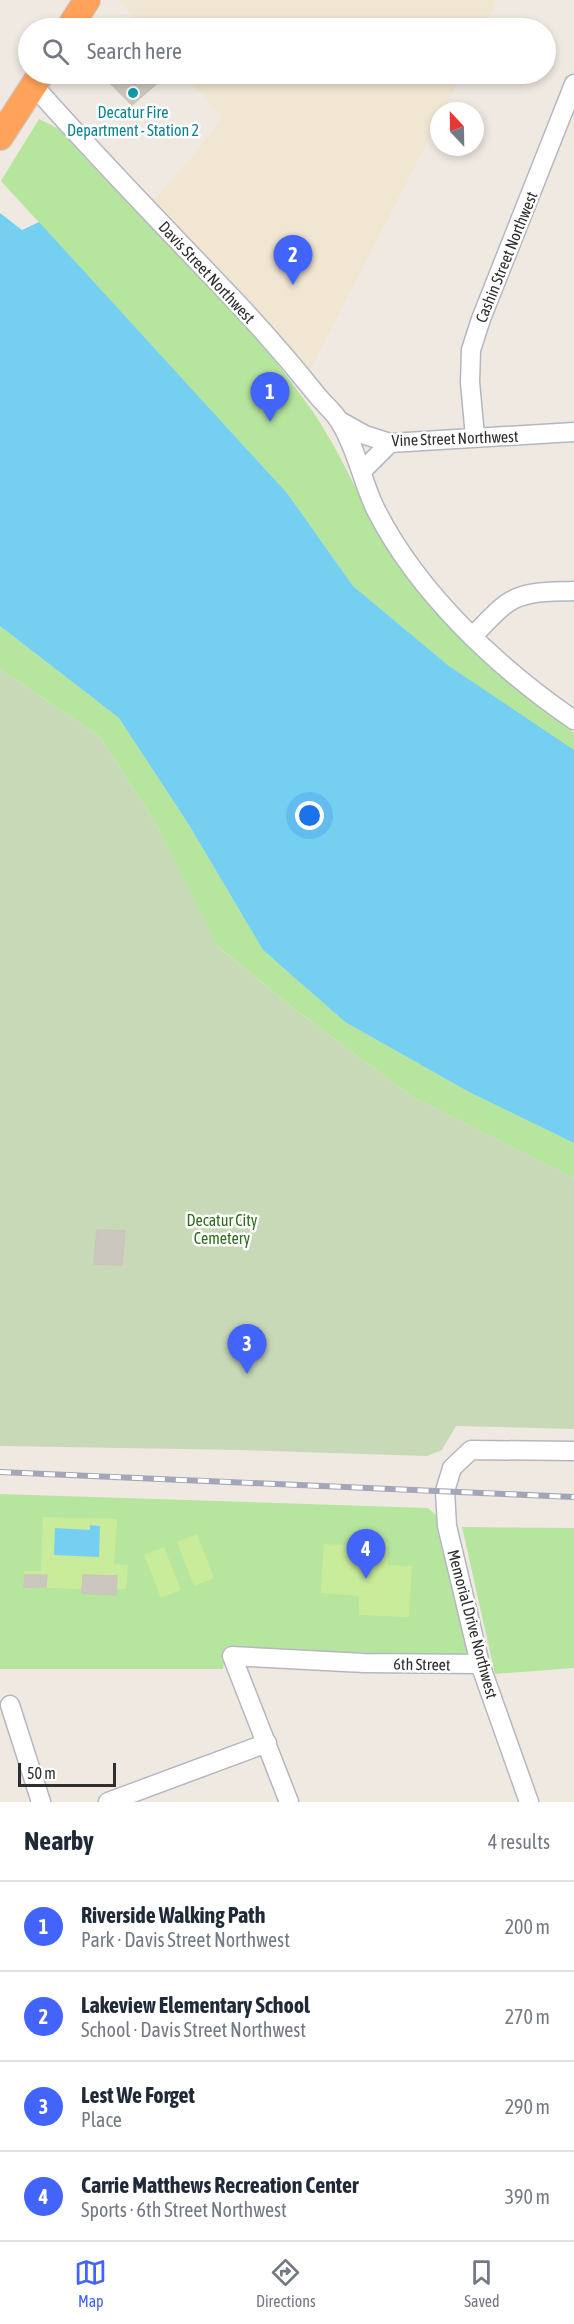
<!DOCTYPE html>
<html lang="en">
<head>
<meta charset="utf-8">
<style>
  :root { --surface:#fff; --page:#f6f6f7; --text:#1f2937; --muted:#747a83; --line:#e0e1e3; --accent:#4264fb }
  body { margin:0; font-family:"Asap Condensed",sans-serif; background:var(--page); color:var(--text) }
  .compass { position:absolute; left:430px; top:102px; width:54px; height:54px; border-radius:50%; background:var(--surface); box-shadow:0 3px 9px #0003; rotate:338deg }
  .scale { position:absolute; left:18px; bottom:15px; width:98px; box-sizing:border-box; padding-left:6px; border:3px solid #2e2e2e; border-top:0; font-size:16px; line-height:21px; white-space:nowrap; color:#2e2e2e; -webkit-text-stroke:4px #fff; paint-order:stroke }
  .you { position:absolute; left:310px; top:816px; width:21px; height:21px; margin:-15px; border:4px solid #fff; border-radius:50%; background:#1a73e8; box-shadow:0 0 0 9px #1a73e833 }
  .badge { display:grid; place-items:center; width:39px; height:39px; border-radius:50%; background:var(--accent); color:#fff; font-size:20px; font-weight:700 }
  .pin { position:absolute; translate:-50% -50px; filter:drop-shadow(0 2px 3px #0008) }
  .pin::after { content:''; position:absolute; top:32px; width:21px; height:18px; background:inherit; clip-path:polygon(0 0,100% 0,50% 100%) }
  .list { margin:0; padding:0; list-style:none }
  h2 { display:flex; justify-content:space-between; align-items:center; height:78px; margin:0; padding:0 24px; font-size:26px }
  h2 small { font-size:20px; font-weight:400; color:var(--muted) }
  .list li { display:grid; grid-template-columns:39px 1fr auto; gap:18px; align-items:center; box-sizing:border-box; height:90px; padding:0 24px; border-top:2px solid var(--line) }
  .list b { display:block; font-size:22px; white-space:nowrap }
  .list p { margin:0; font-size:20px; white-space:nowrap; color:var(--muted) }
  .list em { font-size:20px; font-style:normal; color:var(--muted) }
  .icon { flex:none; width:33px; height:33px; fill:none; stroke:currentColor; stroke-width:2; stroke-linecap:round; stroke-linejoin:round }
  .map { position:relative; flex:none; width:574px; height:1802px; overflow:hidden }
  .search { position:absolute; background:var(--surface); box-shadow:0 3px 9px #0003; left:18px; right:18px; top:18px; height:66px; display:flex; align-items:center; gap:15px; box-sizing:border-box; padding:0 21px; border-radius:33px; color:var(--muted); font-size:22px }
  .sheet { height:438px; background:var(--surface) }
  nav { display:flex; justify-content:space-around; align-items:center; box-sizing:border-box; height:84px; border-top:2px solid var(--line); background:var(--surface); font-size:16px; color:var(--muted) }
  nav a { display:grid; justify-items:center; gap:3px }
  nav .on { color:var(--accent) }
  .map>svg:first-child { display:block }
  .education { fill:#f0e6d1 }
  .green { fill:#b6e59e }
  .cemetery { fill:#c8d9b8 }
  .pitch { fill:#c9ec9a }
  .water { fill:#75cff0 }
  .building { fill:#cbc7bf; stroke:#cbc5ba; stroke-width:1.5 }
  .lines { fill:none; stroke-linecap:round; stroke-linejoin:round }
  .minor-casing { stroke:#b4b7c1; stroke-width:21 }
  .highway-casing { stroke:#c9c9c9; stroke-width:28 }
  .minor { stroke:#fff; stroke-width:18 }
  .highway { stroke:#ffa35c; stroke-width:26 }
  .rail-casing { stroke:#a3a6b8; stroke-width:6 }
  .rail { stroke:#fff; stroke-width:4; stroke-dasharray:11; stroke-linecap:butt }
  .culture-dot { fill:#0f9aa8; stroke:#fff; stroke-width:2 }
  .labels { text-anchor:middle; dominant-baseline:central; stroke-width:5; stroke-linejoin:round; paint-order:stroke }
  .culture-label { font-size:16px; fill:#0d838f; stroke:#fff }
  .street-label { font-size:16px; fill:#2e2e2e; stroke:#fff }
  .park-label { font-size:16px; fill:#2c6e1b; stroke:#fff }
</style>
</head>
<body>
<div class="map">
<svg width="574" height="1802" viewBox="0 0 574 1802">
  <rect width="100%" height="100%" fill="#efe9e1"/>
  <path class="education" d="M121,0H497L485,28H143L120,2Z
    M183,74H462L443,111H439V119L310,370L153,200L193,156L223,117Z"/>
  <path class="green" d="M39,119L59,129C138,219 233,301 303,398C332,436 350,479 373,520C424,608 491,675 574,733V754L449,666L353,586L287,493L1,181Z
    M0,626L119,718L189,825L263,950L345,1022L469,1092L574,1143V1178L411,1096L292,1007L217,946L153,819L100,737L0,669Z
    M0,1494L428,1508L436,1515L438,1534L467,1650L466,1656L226,1648L223,1669H0Z
    M462,1527L574,1528V1668L495,1674Z"/>
  <path class="cemetery" d="M0,669L100,737L153,819L218,947L292,1007L411,1096L574,1178V1429L456,1426L442,1450L427,1456L240,1450L0,1446Z"/>
  <path class="pitch" d="M43,1517L117,1519L114,1564L128,1565L126,1589H116V1595L82,1593V1589L24,1587V1571H41Z
    M197,1534L214,1578L194,1586L177,1542Z
    M348,1540L388,1543V1565L412,1566L409,1617L359,1615V1596L321,1593L324,1544L348,1545Z
    M164,1547L181,1590L161,1598L144,1555Z"/>
  <path class="water" d="M0,213L22,230L39,222L287,493L353,586L449,666L574,750V1143L469,1092L345,1022L263,950L189,825L119,718L0,626Z
    M90,1525L100,1526L99,1557L54,1555L55,1528L90,1530Z"/>
  <path class="building" d="M101,74H154L161,80L132,105Z
    M97,1230L125,1231L122,1265L94,1264Z
    M25,1575H47L46,1587H24Z
    M83,1575L117,1576L116,1595L82,1593Z"/>
  <g class="lines">
    <g class="minor-casing">
      <path id="minor" d="M34,86C100,161 170,232 239,305C266,334 292,364 316,394C324,404 334,412 340,422C357,449 362,482 376,510C418,593 498,668 574,720
        M340,421L365,435L390,443L574,432
        M475,437L470,382L471,350L481,319L574,84
        M363,470L390,443
        M472,637C483,626 494,613 506,604C525,590 552,592 574,591
        M10,1705L41,1802
        M108,1802L267,1743
        M289,1802L232,1656L364,1663L480,1664
        M529,1802L480,1664L447,1526L445,1491L452,1468L471,1450L574,1451"/>
    </g>
    <g class="highway-casing">
      <path id="highway" d="M69,28L87,0
        M0,137L41,74"/>
    </g>
    <use href="#minor" class="minor"/>
    <use href="#highway" class="highway"/>
    <g class="rail-casing">
      <path id="rail" d="M0,1472L574,1497"/>
    </g>
    <use href="#rail" class="rail"/>
  </g>
  <circle class="culture-dot" cx="133" cy="93" r="6"/>
  <g class="labels">
    <g class="culture-label">
      <text x="133" y="112">Decatur Fire<tspan x="133" dy="18">Department - Station 2</tspan></text>
    </g>
    <g class="street-label">
      <text transform="translate(506 257) rotate(-68)">Cashin Street Northwest</text>
      <text transform="translate(207 272) rotate(47)">Davis Street Northwest</text>
      <text transform="translate(455 438) rotate(-2)">Vine Street Northwest</text>
      <text transform="translate(473 1624) rotate(75)">Memorial Drive Northwest</text>
      <text transform="translate(422 1664) rotate(1)">6th Street</text>
    </g>
    <g class="park-label">
      <text x="222" y="1220">Decatur City<tspan x="222" dy="18">Cemetery</tspan></text>
    </g>
  </g>
</svg>
<svg class="compass" viewBox="-18 -18 36 36"><path d="M0-13l5 13h-10z" fill="#e53935"/><path d="M0 13l5-13h-10z" fill="#747a83"/></svg>
<div class="scale">50 m</div>
<div class="you"></div>
<div class="pin badge" style="left:270px;top:422px">1</div>
<div class="pin badge" style="left:293px;top:285px">2</div>
<div class="pin badge" style="left:247px;top:1374px">3</div>
<div class="pin badge" style="left:366px;top:1579px">4</div>
<div class="search"><svg class="icon" aria-label="search" viewBox="0 0 24 24"><circle cx="10" cy="10" r="6"/><path d="M15 15l6 6"/></svg>Search here</div>
</div>
<section class="sheet">
<h2>Nearby<small>4 results</small></h2>
<ul class="list">
<li><span class="badge">1</span><div><b>Riverside Walking Path</b><p>Park · Davis Street Northwest</p></div><em>200 m</em></li>
<li><span class="badge">2</span><div><b>Lakeview Elementary School</b><p>School · Davis Street Northwest</p></div><em>270 m</em></li>
<li><span class="badge">3</span><div><b>Lest We Forget</b><p>Place</p></div><em>290 m</em></li>
<li><span class="badge">4</span><div><b>Carrie Matthews Recreation Center</b><p>Sports · 6th Street Northwest</p></div><em>390 m</em></li>
</ul>
</section>
<nav>
<a class="on"><svg class="icon" aria-label="map" viewBox="0 0 24 24"><path d="M3 6l6-2 6 2 6-2v14l-6 2-6-2-6 2zM9 4v14M15 6v14"/></svg>Map</a>
<a><svg class="icon" aria-label="directions" viewBox="0 0 24 24"><path d="M12 3l9 9-9 9-9-9zM9 14v-3h6M13 9l2 2-2 2"/></svg>Directions</a>
<a><svg class="icon" aria-label="saved" viewBox="0 0 24 24"><path d="M7 4h10v16l-5-4-5 4z"/></svg>Saved</a>
</nav>
</body>
</html>
